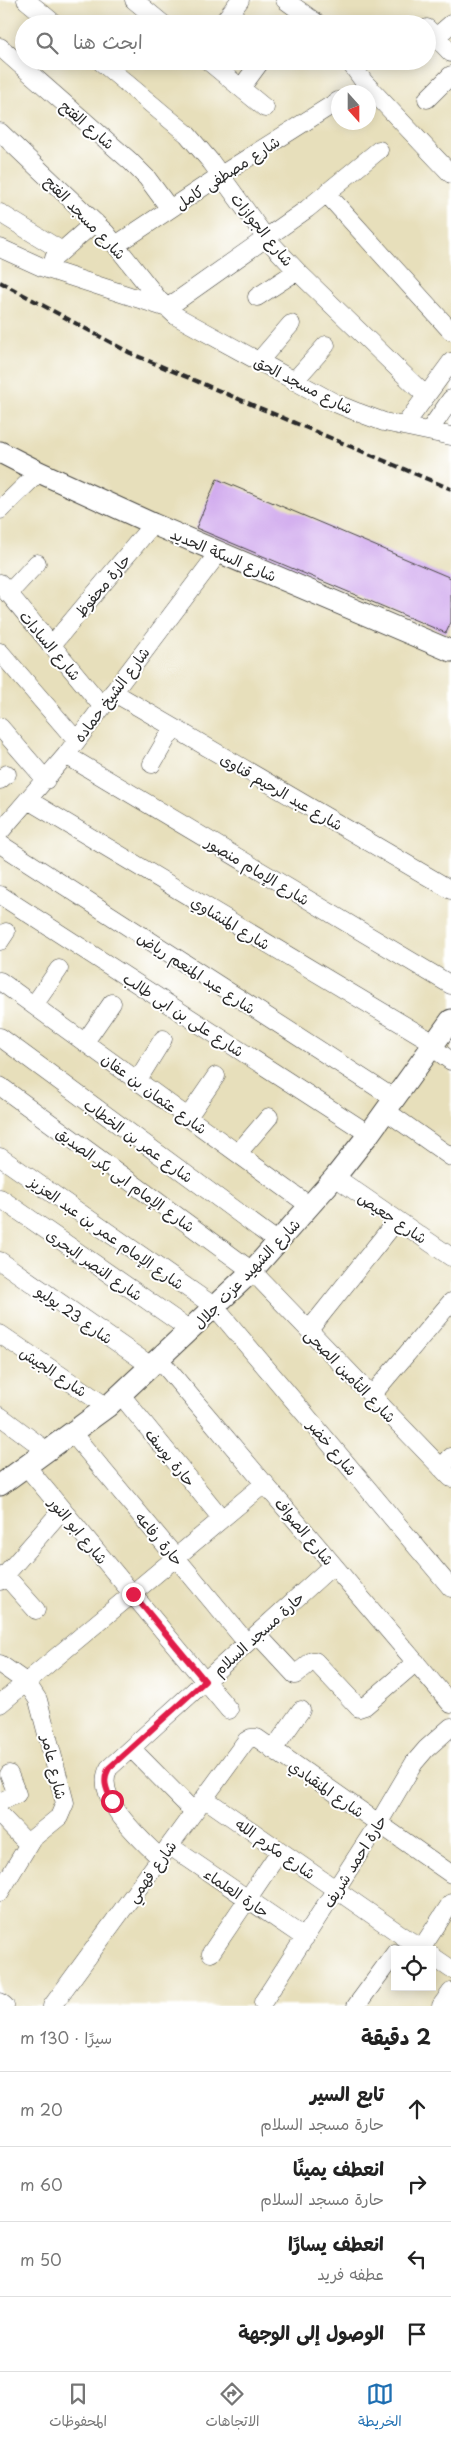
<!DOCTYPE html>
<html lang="ar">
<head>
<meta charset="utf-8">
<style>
  :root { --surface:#fff; --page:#f6f6f6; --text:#222; --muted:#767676; --line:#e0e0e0; --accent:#1f6fb2 }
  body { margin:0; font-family:"Playpen Sans","Playpen Sans Arabic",sans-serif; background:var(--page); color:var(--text); direction:rtl }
  .controls { position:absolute; right:15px; bottom:15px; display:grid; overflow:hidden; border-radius:0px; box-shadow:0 2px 12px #0003 }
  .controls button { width:45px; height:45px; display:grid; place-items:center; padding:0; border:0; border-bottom:1px solid var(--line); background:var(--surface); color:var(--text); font:25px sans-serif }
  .compass { position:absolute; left:331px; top:85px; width:45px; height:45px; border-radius:50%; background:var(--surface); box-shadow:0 2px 12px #0003; rotate:159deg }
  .stop { position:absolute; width:15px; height:15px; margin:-11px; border:4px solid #e11d48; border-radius:50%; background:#fff }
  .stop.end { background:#e11d48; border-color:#fff; box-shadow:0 1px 5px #0008 }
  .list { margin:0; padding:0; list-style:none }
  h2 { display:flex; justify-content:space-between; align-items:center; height:65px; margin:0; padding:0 20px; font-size:21px }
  h2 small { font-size:16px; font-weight:400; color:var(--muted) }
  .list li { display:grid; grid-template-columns:32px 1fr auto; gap:15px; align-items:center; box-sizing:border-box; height:75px; padding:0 20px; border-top:1px solid var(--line) }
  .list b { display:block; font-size:19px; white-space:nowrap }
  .list p { margin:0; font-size:16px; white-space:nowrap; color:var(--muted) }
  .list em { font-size:16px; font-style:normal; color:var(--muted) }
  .icon { flex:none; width:28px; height:28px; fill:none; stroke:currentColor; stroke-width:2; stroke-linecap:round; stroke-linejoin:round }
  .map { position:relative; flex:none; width:451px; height:2006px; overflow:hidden; direction:ltr }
  .search { position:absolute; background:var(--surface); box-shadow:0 2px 12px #0003; left:15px; right:15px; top:15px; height:55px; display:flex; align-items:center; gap:12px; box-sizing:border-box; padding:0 18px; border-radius:28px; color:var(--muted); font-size:19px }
  .sheet { height:365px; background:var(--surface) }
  nav { display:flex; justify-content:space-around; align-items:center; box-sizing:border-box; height:70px; border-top:1px solid var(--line); background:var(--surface); font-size:14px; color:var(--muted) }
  nav a { display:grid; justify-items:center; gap:2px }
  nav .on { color:var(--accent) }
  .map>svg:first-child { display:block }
  .building { fill:#d1abee }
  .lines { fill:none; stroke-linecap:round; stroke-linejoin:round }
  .minor-casing { stroke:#474641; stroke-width:19 }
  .tertiary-casing { stroke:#474641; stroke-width:23 }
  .minor { stroke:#fff; stroke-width:18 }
  .tertiary { stroke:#fff; stroke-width:21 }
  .rail { stroke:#2b2b2b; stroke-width:4; stroke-dasharray:8 4; stroke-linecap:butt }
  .route { stroke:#e11d48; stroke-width:6 }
  .labels { text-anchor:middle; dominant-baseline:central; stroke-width:4; stroke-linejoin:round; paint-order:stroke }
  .street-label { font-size:15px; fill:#2b2b2b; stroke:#fff }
</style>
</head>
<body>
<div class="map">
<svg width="451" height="2006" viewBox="0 0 451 2006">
  <rect width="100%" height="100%" fill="#fff"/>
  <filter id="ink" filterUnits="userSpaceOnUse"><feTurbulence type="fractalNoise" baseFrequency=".02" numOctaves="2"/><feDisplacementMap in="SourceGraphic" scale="10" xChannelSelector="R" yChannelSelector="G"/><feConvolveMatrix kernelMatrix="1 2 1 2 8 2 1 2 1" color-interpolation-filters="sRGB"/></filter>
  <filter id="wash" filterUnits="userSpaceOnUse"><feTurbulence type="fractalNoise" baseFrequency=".0096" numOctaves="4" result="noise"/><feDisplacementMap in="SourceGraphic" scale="20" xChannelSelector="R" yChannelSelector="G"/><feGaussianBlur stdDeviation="1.12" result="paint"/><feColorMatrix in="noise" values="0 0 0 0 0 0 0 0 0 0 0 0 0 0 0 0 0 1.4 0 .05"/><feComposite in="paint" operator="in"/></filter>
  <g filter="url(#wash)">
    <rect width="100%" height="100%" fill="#e7dfbb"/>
    <g id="blocks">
      <path class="building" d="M217,479L451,578V622L446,633L196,528Z"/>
    </g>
  </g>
  <g filter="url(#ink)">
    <use href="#blocks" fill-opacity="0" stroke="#474641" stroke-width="1"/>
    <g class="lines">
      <g class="minor-casing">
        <path id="minor" d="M26,0L55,24
          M134,0L163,24
          M285,0L318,24
          M222,24L240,0
          M427,28L451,53
          M436,37L451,24
          M0,47L130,161L147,178L170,209
          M100,61L187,134L211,162L266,238L297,271L426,396
          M208,61L265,108
          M349,61L364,82L451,174
          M241,88L261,61
          M427,99L451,75
          M0,132L106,233L159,300L176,316L335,403L357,412L384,422L451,436
          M327,194L451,331
          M0,213L62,251
          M116,245L221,175L338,101
          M0,248L44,268L167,308
          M54,258L95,222
          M257,297L297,271
          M167,308L307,209L379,150
          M259,361L291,324
          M295,380L326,345
          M404,426L451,362
          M429,431L451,399
          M0,510L39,472
          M0,583L102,706
          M8,594L37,563
          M51,646L153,524
          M0,652L76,740
          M113,692L451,890
          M0,727L46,780
          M66,755L451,985
          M152,764L173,728
          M0,780L7,774
          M28,800L434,1043
          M0,832L66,755L219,552
          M0,844L395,1099
          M0,895L369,1134
          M0,941L6,932
          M0,981L310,1206
          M34,1005L59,969
          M0,1037L278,1242
          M85,1042L112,1003
          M432,1047L451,1061
          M137,1081L163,1039
          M0,1086L252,1271L451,1478
          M386,1111L451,1157
          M188,1117L216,1076
          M238,1153L269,1117
          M0,1157L215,1307L451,1588
          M335,1177L451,1257
          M0,1198L190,1330
          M0,1261L151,1366
          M309,1330L397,1220
          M0,1334L107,1407
          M159,1359L451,1704
          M121,1395L222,1519
          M371,1396L451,1302
          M0,1416L47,1451
          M73,1434L247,1643
          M26,1466L229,1710
          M441,1468L451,1457
          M5,1575L36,1610
          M0,1581L62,1510
          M257,1634L295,1675L312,1661H315L359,1708L365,1706L416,1662
          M0,1664L27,1683L38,1700L65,1803L59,1817L32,1839L0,1892
          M0,1704L265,1483
          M131,1748L194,1812
          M273,1750L301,1710
          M204,1798L423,1950
          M0,1802L17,1794L9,1774
          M0,1815L28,1844
          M170,1846L305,1938
          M160,1858C142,1840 92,1797 109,1768L333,1565
          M421,1949L451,1903
          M211,1953L280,1851
          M432,1956L451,1969
          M0,2002L5,2006
          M263,2002L378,1824L414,1763L426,1749L451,1727
          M52,2006L246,1741L251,1738H257L451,1874
          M356,2006L395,1953
          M441,2006L451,1992"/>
      </g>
      <g class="tertiary-casing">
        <path id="tertiary" d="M0,452L39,472L153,524L451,651
          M0,1485L107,1407L252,1271L335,1177L369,1134L451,1020"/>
      </g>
      <use href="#minor" class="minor"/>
      <use href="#tertiary" class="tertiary"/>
      <path class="rail" d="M0,282L130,353L451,489"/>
    </g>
  </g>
  <g class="lines" filter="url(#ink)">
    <path class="route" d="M112,1801C106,1789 102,1780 109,1768L205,1681L133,1594"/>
  </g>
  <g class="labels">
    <g class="street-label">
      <text transform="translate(88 124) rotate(41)">شارع الفتح</text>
      <text transform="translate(227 172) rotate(-33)">شارع مصطفى كامل</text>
      <text transform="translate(86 217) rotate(46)">شارع مسجد الفتح</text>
      <text transform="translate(263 229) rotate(51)">شارع الجوازات</text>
      <text transform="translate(304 384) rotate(27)">شارع مسجد الحق</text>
      <text transform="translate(224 554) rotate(23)">شارع السكة الحديد</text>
      <text transform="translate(102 585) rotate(-50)">حارة محفوظ</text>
      <text transform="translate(51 645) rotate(50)">شارع السادات</text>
      <text transform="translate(111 694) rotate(-53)">شارع الشيخ حماده</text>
      <text transform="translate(282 791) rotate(30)">شارع عبد الرحيم قناوى</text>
      <text transform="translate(258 870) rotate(31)">شارع الإمام منصور</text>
      <text transform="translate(231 922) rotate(31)">شارع المنشاوي</text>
      <text transform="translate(197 972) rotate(33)">شارع عبد المنعم رياض</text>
      <text transform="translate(184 1014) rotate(33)">شارع على بن ابى طالب</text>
      <text transform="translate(155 1093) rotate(36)">شارع عثمان بن عفان</text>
      <text transform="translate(139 1140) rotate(36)">شارع عمر بن الخطاب</text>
      <text transform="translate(126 1179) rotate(36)">شارع الإمام ابى بكر الصديق</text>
      <text transform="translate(393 1217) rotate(34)">شارع جعيص</text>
      <text transform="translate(107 1232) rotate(35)">شارع الإمام عمر بن عبد العزيز</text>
      <text transform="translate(95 1264) rotate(35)">شارع النصر البحرى</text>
      <text transform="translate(246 1273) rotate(-46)">شارع الشهيد عزت جلال</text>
      <text transform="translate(75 1314) rotate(35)">شارع 23 يوليو</text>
      <text transform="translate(54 1371) rotate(34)">شارع الجيش</text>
      <text transform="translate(351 1375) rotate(46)">شارع التأمين الصحى</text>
      <text transform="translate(333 1447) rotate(50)">شارع خضر</text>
      <text transform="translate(171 1457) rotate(51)">حارة يوسف</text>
      <text transform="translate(79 1530) rotate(50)">شارع ابو النور</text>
      <text transform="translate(305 1531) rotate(50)">شارع الصواف</text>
      <text transform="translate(160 1538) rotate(50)">حارة رفاعه</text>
      <text transform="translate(258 1633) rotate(-42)">حارة مسجد السلام</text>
      <text transform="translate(55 1767) rotate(77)">شارع عامر</text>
      <text transform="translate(327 1788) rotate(35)">شارع المنقبادي</text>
      <text transform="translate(276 1848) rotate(35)">شارع مكرم الله</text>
      <text transform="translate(354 1861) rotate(-58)">حارة احمد شريف</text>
      <text transform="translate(151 1871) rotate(-54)">شارع فهمي</text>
      <text transform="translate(237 1892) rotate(34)">حارة العلماء</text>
    </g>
  </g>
</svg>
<div class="controls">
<button><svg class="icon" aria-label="locate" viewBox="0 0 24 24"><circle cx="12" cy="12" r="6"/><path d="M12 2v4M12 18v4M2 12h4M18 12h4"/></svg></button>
</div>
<svg class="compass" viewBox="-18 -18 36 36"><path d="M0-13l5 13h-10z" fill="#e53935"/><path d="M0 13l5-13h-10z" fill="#767676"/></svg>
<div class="stop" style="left:112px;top:1801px"></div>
<div class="stop end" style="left:133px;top:1594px"></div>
<div class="search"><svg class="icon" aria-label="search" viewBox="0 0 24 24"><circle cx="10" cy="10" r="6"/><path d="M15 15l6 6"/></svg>ابحث هنا</div>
</div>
<section class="sheet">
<h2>2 دقيقة<small>سيرًا · 130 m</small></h2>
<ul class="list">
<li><svg class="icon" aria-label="ahead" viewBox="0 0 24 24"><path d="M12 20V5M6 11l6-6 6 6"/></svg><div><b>تابع السير</b><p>حارة مسجد السلام</p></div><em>20 m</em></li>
<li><svg class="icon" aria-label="right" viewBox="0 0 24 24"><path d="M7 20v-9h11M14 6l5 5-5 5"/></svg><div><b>انعطف يمينًا</b><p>حارة مسجد السلام</p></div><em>60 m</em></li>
<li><svg class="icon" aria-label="left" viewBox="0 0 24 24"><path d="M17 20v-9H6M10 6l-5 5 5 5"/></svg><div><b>انعطف يسارًا</b><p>عطفه فريد</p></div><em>50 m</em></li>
<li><svg class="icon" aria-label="arrive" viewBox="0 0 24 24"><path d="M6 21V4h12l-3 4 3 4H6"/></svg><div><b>الوصول إلى الوجهة</b></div></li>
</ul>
</section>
<nav>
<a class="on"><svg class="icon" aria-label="map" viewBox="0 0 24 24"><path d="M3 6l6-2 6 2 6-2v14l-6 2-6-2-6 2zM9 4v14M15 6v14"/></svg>الخريطة</a>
<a><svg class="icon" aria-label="directions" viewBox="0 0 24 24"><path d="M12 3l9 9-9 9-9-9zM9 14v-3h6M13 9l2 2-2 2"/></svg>الاتجاهات</a>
<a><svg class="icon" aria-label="saved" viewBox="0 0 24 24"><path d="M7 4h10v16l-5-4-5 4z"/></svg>المحفوظات</a>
</nav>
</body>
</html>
